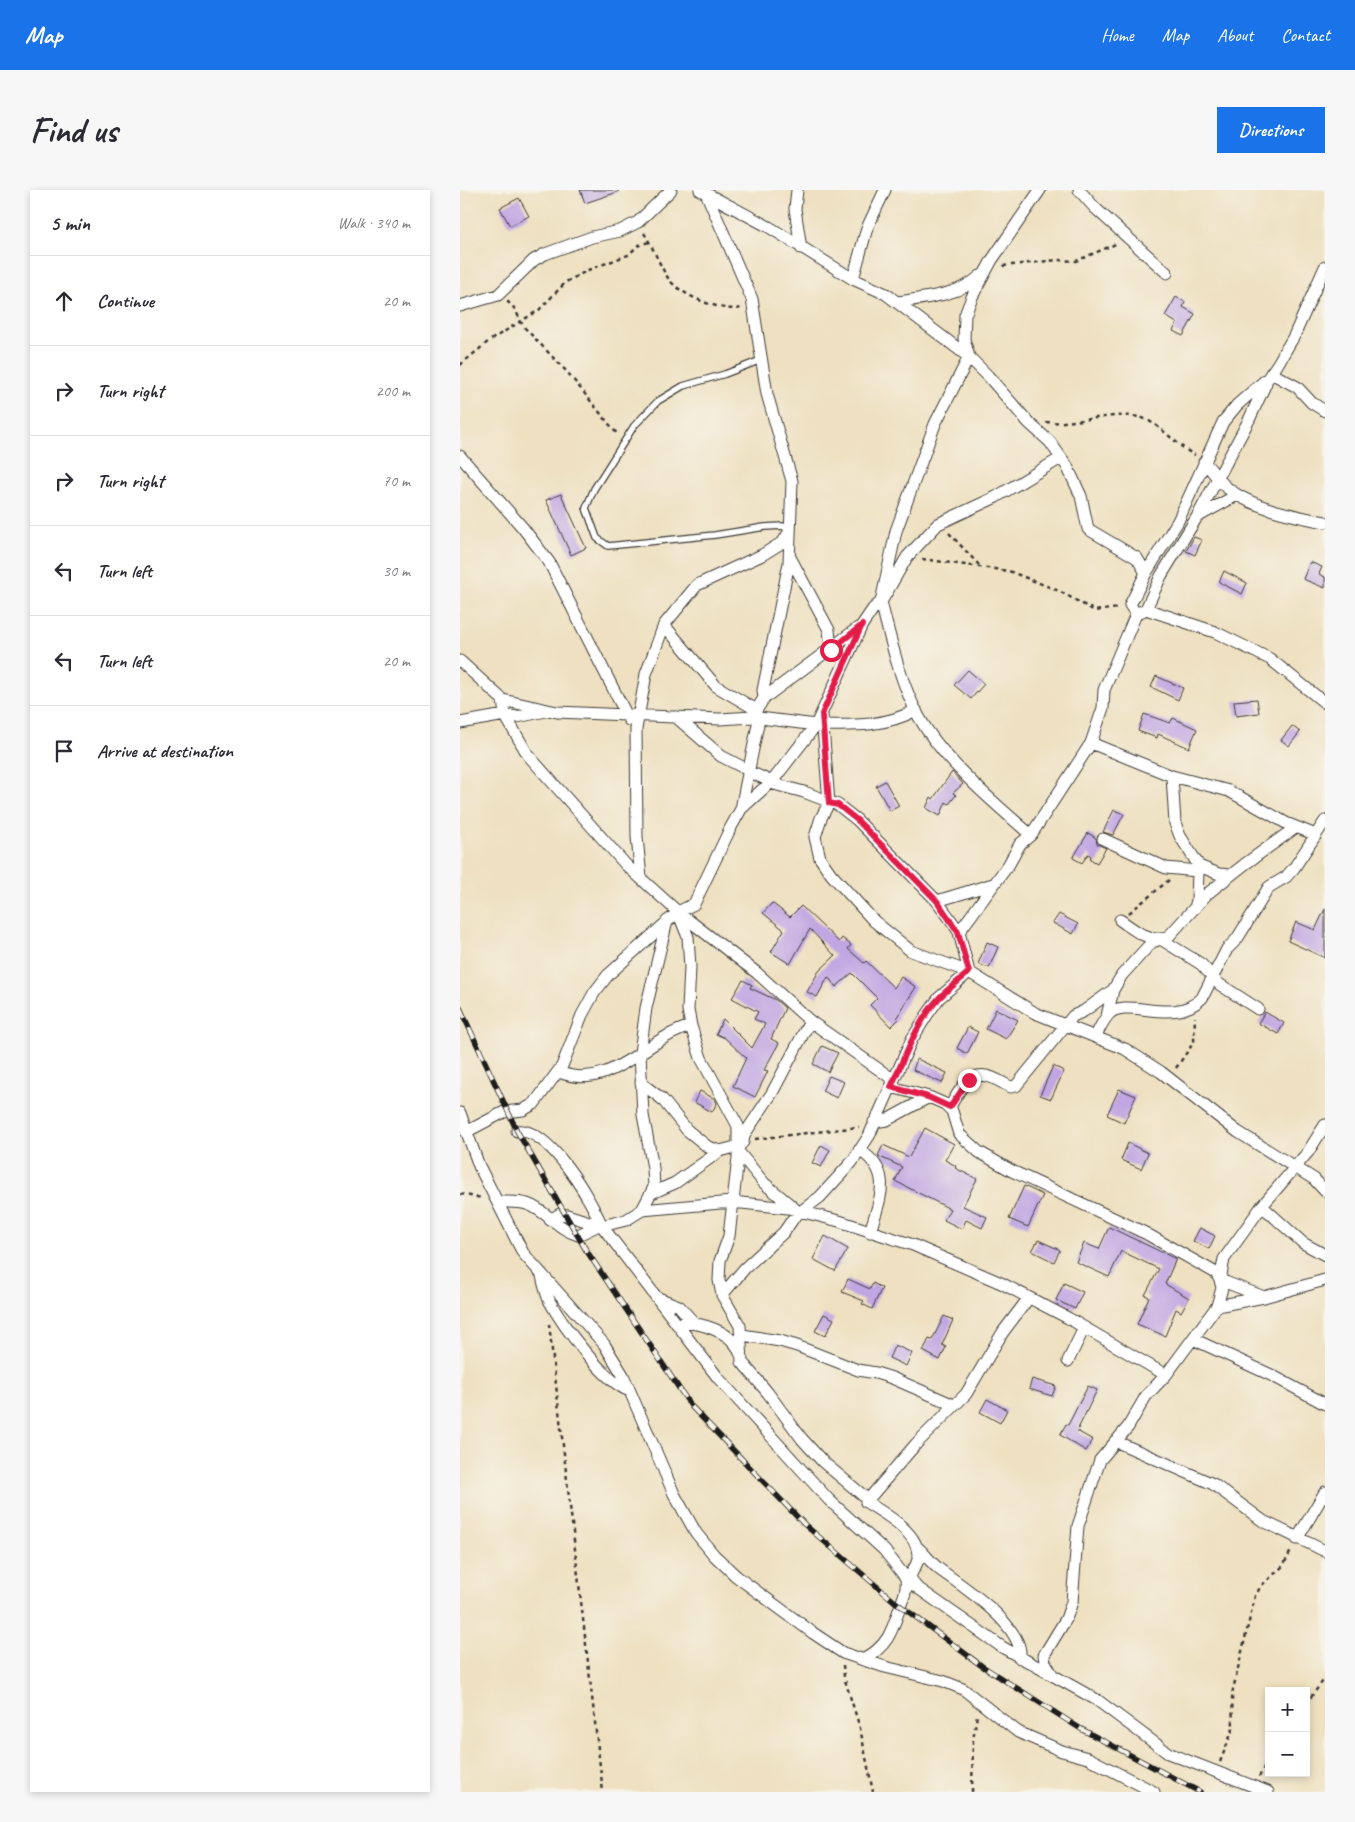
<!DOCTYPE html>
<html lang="en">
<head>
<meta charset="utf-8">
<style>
  :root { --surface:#fff; --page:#f7f7f7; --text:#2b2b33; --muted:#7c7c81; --line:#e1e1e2; --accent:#1a73e8 }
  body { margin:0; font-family:Caveat,sans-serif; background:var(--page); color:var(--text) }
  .controls { position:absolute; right:15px; bottom:15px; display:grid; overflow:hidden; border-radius:0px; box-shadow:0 2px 8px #0003 }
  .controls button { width:45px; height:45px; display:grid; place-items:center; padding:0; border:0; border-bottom:1px solid var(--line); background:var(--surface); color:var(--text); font:25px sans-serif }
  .stop { position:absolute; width:15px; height:15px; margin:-11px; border:4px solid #e11d48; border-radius:50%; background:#fff }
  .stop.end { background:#e11d48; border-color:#fff; box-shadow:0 1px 5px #0008 }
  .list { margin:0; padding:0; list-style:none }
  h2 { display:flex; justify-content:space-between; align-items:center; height:65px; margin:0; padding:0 20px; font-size:21px }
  h2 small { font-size:16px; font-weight:400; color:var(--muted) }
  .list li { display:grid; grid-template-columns:32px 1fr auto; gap:15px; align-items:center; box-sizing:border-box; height:90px; padding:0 20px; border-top:1px solid var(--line) }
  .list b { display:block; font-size:19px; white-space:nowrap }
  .list em { font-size:16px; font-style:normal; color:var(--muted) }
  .icon { flex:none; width:28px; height:28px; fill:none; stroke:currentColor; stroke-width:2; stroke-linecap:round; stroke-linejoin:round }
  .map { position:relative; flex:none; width:865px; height:1602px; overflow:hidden; border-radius:0px }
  header { display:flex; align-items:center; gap:30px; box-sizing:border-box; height:70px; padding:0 25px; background:var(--accent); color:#fff }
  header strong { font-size:24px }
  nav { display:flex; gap:28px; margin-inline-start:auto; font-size:18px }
  .intro { display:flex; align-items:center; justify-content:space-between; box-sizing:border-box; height:120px; padding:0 30px }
  h1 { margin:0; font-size:35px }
  .button { padding:12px 22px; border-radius:0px; background:var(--accent); color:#fff; font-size:18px; font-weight:700 }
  main { display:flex; gap:30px; padding:0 30px }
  aside { flex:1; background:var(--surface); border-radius:0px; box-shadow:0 2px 8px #0003 }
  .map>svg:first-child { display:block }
  .building { fill:#c0a6e2 }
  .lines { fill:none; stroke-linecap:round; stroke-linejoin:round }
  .service-casing { stroke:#3c3935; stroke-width:8 }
  .minor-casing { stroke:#3c3935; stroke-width:13 }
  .path { stroke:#3c3935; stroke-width:2.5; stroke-dasharray:4 4; stroke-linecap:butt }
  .service { stroke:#fff; stroke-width:5.5 }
  .minor { stroke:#fff; stroke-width:11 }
  .rail-casing { stroke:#1c1c1c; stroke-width:5.5 }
  .rail { stroke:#f7f3e8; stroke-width:4; stroke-dasharray:11; stroke-linecap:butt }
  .route { stroke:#e11d48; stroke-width:6 }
</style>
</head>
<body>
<header>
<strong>Map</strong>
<nav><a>Home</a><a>Map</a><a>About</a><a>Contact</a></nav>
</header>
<div class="intro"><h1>Find us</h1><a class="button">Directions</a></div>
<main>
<aside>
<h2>5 min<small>Walk · 340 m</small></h2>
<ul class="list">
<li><svg class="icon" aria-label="ahead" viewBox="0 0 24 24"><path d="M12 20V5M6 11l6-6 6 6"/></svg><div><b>Continue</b></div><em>20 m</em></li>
<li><svg class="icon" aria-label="right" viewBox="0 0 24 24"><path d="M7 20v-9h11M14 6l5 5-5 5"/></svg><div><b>Turn right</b></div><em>200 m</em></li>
<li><svg class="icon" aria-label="right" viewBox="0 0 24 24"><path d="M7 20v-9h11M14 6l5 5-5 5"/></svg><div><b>Turn right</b></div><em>70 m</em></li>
<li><svg class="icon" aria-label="left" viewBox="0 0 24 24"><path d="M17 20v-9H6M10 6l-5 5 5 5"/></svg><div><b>Turn left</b></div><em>30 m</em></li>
<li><svg class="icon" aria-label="left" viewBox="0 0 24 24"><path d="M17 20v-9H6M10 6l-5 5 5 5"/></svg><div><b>Turn left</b></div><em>20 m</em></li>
<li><svg class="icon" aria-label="arrive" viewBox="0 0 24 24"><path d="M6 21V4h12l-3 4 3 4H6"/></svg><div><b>Arrive at destination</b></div></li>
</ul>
</aside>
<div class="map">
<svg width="865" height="1602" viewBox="0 0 865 1602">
  <rect width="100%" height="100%" fill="#f7f3e8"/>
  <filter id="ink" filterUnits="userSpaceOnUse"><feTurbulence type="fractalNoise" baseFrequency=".02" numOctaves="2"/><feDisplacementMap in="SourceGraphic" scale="10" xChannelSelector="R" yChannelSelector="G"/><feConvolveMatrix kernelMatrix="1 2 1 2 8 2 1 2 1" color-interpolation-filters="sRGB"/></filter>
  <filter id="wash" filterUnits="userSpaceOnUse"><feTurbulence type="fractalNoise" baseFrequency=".0096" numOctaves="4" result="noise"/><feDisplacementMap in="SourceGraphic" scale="20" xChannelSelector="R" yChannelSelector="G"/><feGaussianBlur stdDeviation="1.12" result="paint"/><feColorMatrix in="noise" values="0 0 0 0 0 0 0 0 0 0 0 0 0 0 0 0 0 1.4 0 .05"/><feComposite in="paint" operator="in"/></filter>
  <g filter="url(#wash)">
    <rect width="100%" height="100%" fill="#eee0c0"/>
    <g id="blocks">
      <path class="building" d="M120,0H158V2L125,13Z
        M59,8L69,26L50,36L40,18Z
        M716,107L725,112L723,117L735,124L723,146L713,141L717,133L705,126Z
        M101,304L126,358L111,365L86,310Z
        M734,347L742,350L735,365L726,361Z
        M850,372L862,377L859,384L865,387V398L843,389Z
        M764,381L787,393L782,404L759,392Z
        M508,480L524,494L511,509L494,495Z
        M696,486L723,498L718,510L691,497Z
        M797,509L799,523L776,526L774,511Z
        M684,524L710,533L713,528L737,539L729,558L698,544L697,548L678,541Z
        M832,536L840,542L829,556L821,550Z
        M492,582L503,594L493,603L496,605L489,614L486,612L480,626L466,618L471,607L473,609Z
        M425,591L439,616L430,621L416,596Z
        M654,620L664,624L653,645L643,642Z
        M628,643L636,648L637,654L646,658L637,673L630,669L631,666L628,664L622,673L613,668Z
        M312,713L330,727L341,716L379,752L382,748L391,755L388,759L404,773L406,771L434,798L441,787L456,797L437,827L439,829L431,837L410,815L417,808L392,783L376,797L368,787L357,807L347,802L359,781L375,766L350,739L330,774L311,762L324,740L303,723Z
        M865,719V768L828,751L836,732L855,740Z
        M599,724L618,734L613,744L593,733Z
        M527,752L538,757L529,778L518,774Z
        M283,790L292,795L290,798L316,810L325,818L311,849L319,853L304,880L308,881L295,907L273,896L286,868L265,848L256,844L263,829L292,858L305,834L294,829L298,822L272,808Z
        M536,819L558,830L546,849L526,839Z
        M805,822L824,833L818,844L798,833Z
        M508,837L518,842L507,864L497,858Z
        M362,856L378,863L368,882L353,874Z
        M457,869L487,883L482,893L453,880Z
        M593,876L604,881L591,909L580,905Z
        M369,886L384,892L377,908L362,901Z
        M659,899L676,906L664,933L647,925Z
        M240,901L255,909L257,913L252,922L234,912Z
        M465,938L494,954L485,970L496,976L495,978L517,989L503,1016L527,1027L522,1038L506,1030L502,1039L484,1030L490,1019L435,991L442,977L418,966L423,955L449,967Z
        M668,953L688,963L681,979L661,970Z
        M361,955L370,960L361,977L352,973Z
        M564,996L583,1005L568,1037L549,1029Z
        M649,1037L716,1069L705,1094L729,1108L721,1122L716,1119L705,1146L677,1134L689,1107L685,1105L699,1079L661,1061L649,1087L616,1072L624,1053L639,1059Z
        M740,1038L755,1046L749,1059L733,1051Z
        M365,1046L388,1059L375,1081L353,1069Z
        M578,1050L600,1060L594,1072L572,1061Z
        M388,1089L410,1099L413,1093L422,1098L412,1119L402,1114L404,1111L382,1102Z
        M604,1093L623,1102L615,1119L596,1110Z
        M364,1124L374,1129L365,1146L355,1141Z
        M484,1126L493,1130L482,1155L486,1157L480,1170L463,1161L469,1149L472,1150Z
        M435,1155L452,1163L446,1176L429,1168Z
        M572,1189L596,1196L592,1206L569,1199Z
        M628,1196L637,1200L617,1241L633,1250L626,1261L600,1245L606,1234L608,1235Z
        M527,1209L547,1220L540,1233L520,1222Z"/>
    </g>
  </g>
  <g filter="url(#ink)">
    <use href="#blocks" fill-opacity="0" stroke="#3c3935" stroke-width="1"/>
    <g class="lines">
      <g class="service-casing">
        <path id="service" d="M301,170L265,184L223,196L198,211L174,236L134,299L126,318L137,348L148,356L255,345L305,337L323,336L330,341"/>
      </g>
      <g class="minor-casing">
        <path id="minor" d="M240,0L309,37L393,89L426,104L509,167L528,186L569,233L590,252L607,276L621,306L628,339L677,368L686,383
          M337,0L335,19L341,58
          M619,0L635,18L707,83
          M247,5L292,109L307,204L332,291L329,373L303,500L304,508L292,527
          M393,89L407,38L425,0
          M438,112C465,108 501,105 520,86
          M0,116L38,105L74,70L85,64L132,47L160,41L178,32L211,0
          M811,183L837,197L852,213L865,221
          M0,266L63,338L89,372L169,530
          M744,272C751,279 757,288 764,295C787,317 835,326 865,332
          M737,327L789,230L806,193
          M330,367L369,440L371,459
          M686,419L701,386L737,327L777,305
          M676,424L686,419L755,442L810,469L865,513
          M204,435L256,496L295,519
          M0,471L43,510L97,522L260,529L292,527L356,535
          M304,508L398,438
          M43,510L45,525L68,565L166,675L218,722L297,783L350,831L434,890
          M216,527L261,566L290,581
          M0,533L45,525L57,527L86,521
          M362,535C395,536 427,536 456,520
          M631,553L712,586L769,601L826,633L856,645
          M290,582L312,592
          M712,586L715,633L720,646L739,676
          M310,593L344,602L378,615L397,630L477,711L491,730L499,742L509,782L575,823L665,859L701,882L778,942L854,989L865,1001
          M281,619L299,529
          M571,645C534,613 483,570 459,527C440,492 431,451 421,412L447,367L478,334L536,307L601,268
          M643,649L706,678L738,681L739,676L759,684L771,685
          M181,688L177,647L176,539L186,484L204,435L237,395L302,365L323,352L330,341
          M477,711L533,694
          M735,718L737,710L738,681
          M660,730C672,738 684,749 699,748L741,774L759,794L798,819
          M499,742L549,674L560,654L571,645L631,553L643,518L644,500L676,424L670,415L686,383L718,331L763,232L777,215L808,188L817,175L834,146L865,77
          M647,826L653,800L662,785L692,752L709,746L747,704L785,674L835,638
          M635,847C639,840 643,830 649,824C667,806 714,837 742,808L767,759L777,749L809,697L826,687L834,678L865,631
          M99,882C150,903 184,849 231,836
          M181,893L202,909L227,940L248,957L260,961L279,956L283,952L284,945L312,903L350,831
          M431,897L469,907L485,914L492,921L499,944L519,962L552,981L685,1043L756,1083L760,1090L804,1107
          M490,917C497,904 508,882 526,886C535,887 543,894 551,897L556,896L613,826L624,821L653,800
          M0,923L19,976L63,1063L144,1154L163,1185L214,1304L236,1343L254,1365L276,1386L353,1443L383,1463L425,1477L483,1491L503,1499L558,1542L602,1561L628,1568L694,1602
          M414,932L427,930L469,907
          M57,941C89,937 131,1010 142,1036L259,1189L369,1310L424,1360L446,1388L450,1387L455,1396L542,1457L637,1510L708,1563L808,1602
          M6,942L44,922L63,920L74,914L102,876L122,825L134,803L148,785L218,722
          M277,960L304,993L334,1018
          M399,960C435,982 419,1010 410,1042
          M192,1003L215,993L260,961
          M39,1012C48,1012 58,1011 67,1014C86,1020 97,1039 118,1045L139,1035
          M802,1016L843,1053L865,1065
          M182,1020L194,997L193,978L183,925L180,863L186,818L207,731
          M90,1030L100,1024L107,1025L142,1036L166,1030L182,1020L272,1012L328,1018L379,1031L453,1055L541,1093L608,1128L706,1185
          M82,1086C84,1095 86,1104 90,1112C103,1136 145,1193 170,1201
          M262,1105L285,1078L324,1042L335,1026L360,1007L392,972L409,946L452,849L467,825L479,808L509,782L451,761L414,731L371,684L360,668L355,647L361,628L369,613L362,524
          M196,1107L219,1116L235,1134
          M757,1116L804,1107L865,1090
          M218,1134C238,1131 273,1141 280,1163
          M282,1145L320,1151L337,1156L398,1180L416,1183L432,1188L494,1215
          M733,1149L811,1185L865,1214
          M608,1171L624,1138
          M655,1251L753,1294L803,1331L865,1361
          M406,1312L456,1254L506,1204L543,1142L568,1109
          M837,1349L865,1302
          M457,1357C465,1364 471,1373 479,1379C503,1397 564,1435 560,1468
          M450,1387C452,1380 457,1376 458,1369C461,1343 425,1324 406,1312V1308L363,1272L342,1249L308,1203L282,1172L280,1136L262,1105L259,1090L260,1071L269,1046L278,968V936L241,868L231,836L228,820L230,777L228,747L218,722L234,714L270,639L281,619L314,589L356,535L402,435L413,419L421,412L436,341L475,234L509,167L504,149L505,125L512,107L532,70L580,0
          M403,1470C429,1455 432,1441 441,1414C445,1404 447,1399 446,1388
          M592,1484L585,1472L584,1465L606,1429L612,1412L618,1336L640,1270L668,1237L686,1206L706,1185L757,1116L762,1098L760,1090L764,1069L802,1016L848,962L865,935"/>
      </g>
      <path class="path" d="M184,43C193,57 199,74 208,88C219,105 263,123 282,118
        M543,76L597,70L616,71L658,53
        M47,111L55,119L63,136L108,183L158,245
        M0,175L29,151L79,120L106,92L128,80L168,65L179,55L189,52
        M586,232C614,235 657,220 682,228C702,235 715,255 735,265
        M489,343L519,375
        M462,369L549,381L599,401L635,421L659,418
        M669,723L709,690
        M716,878L734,852L735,827
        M295,949L399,937
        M0,1004L22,1008
        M89,1134L143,1602
        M383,1475L384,1487L400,1538L413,1602
        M846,1514L865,1488
        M760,1572L773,1539L772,1504L795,1406L801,1396L823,1376L832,1359
        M799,1587L809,1568
        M512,1602L513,1550L517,1525"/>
      <use href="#service" class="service"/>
      <use href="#minor" class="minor"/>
      <g class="rail-casing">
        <path id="rail" d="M0,818L57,941L126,1060L231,1216L345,1335L434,1411L522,1476L621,1539L740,1602"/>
      </g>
      <use href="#rail" class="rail"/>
    </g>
  </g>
  <g class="lines" filter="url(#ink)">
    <path class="route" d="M371,460L402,435L362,524L369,613L378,615L397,630L477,711L498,742L509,782C499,791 488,799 479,808C456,833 445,867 431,897L468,907L490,917L509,890"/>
  </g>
</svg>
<div class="controls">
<button>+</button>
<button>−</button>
</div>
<div class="stop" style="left:371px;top:460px"></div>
<div class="stop end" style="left:509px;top:890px"></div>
</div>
</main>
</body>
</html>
